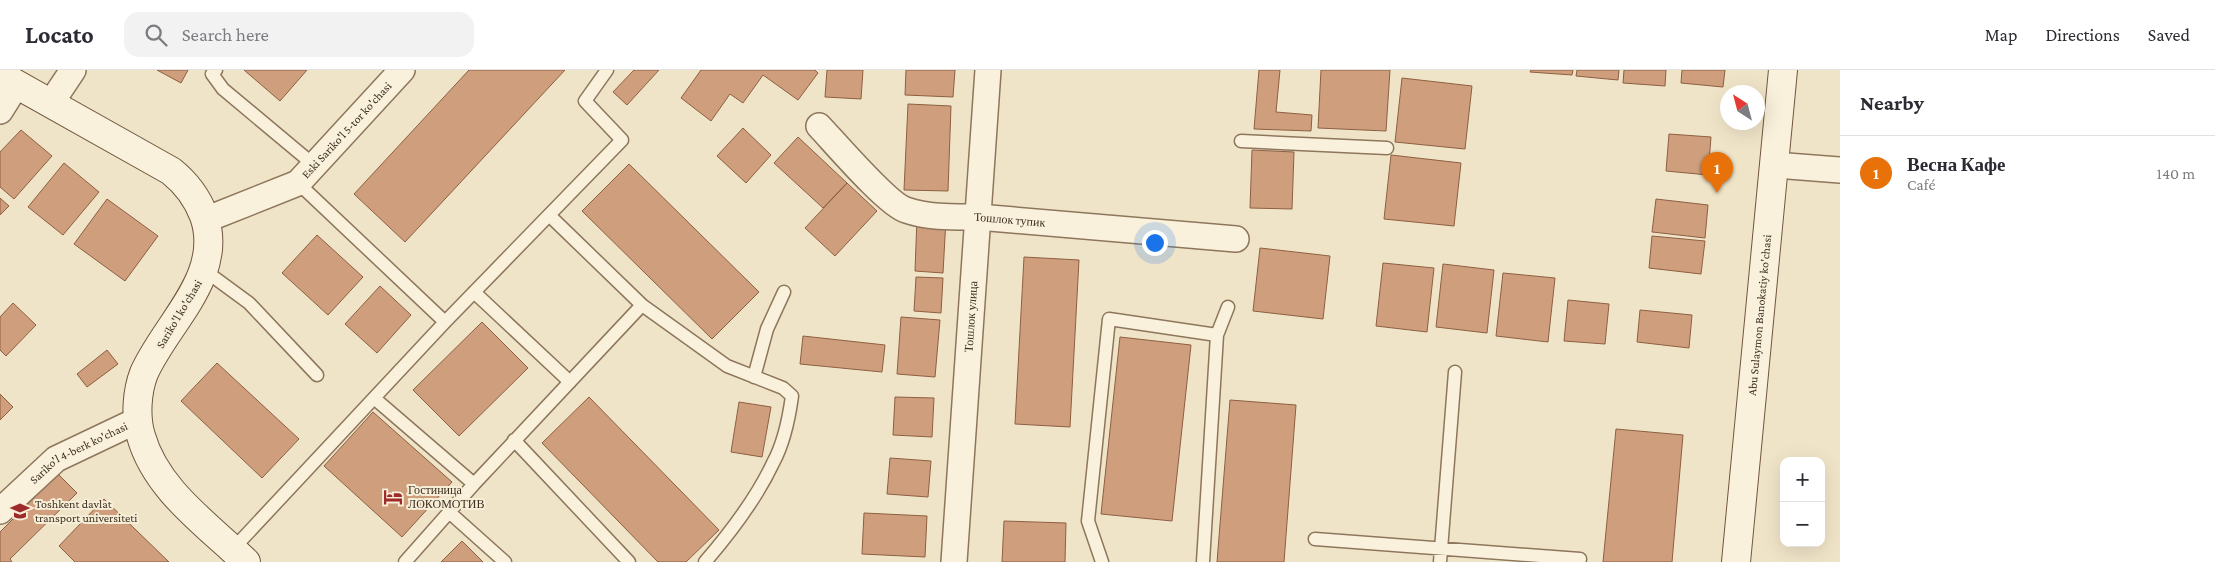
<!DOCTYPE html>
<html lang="en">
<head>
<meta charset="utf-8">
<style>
  :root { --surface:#fff; --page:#f2f2f3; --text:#2b2b33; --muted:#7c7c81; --line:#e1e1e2; --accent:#9e2a2b }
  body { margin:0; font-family:"Crimson Pro",serif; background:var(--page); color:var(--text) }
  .controls { position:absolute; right:15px; bottom:15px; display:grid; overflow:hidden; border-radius:10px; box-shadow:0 5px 20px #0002 }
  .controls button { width:45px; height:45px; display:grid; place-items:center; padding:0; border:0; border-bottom:1px solid var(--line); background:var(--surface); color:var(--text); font:25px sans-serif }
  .compass { position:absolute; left:1720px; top:15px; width:45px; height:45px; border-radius:50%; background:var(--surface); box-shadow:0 5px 20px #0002; rotate:324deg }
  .you { position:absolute; left:1154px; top:172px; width:18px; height:18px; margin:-12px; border:4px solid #fff; border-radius:50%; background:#1a73e8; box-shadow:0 0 0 8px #1a73e833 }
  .badge { display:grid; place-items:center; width:32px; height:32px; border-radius:50%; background:var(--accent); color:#fff; font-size:16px; font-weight:700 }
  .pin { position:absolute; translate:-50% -41px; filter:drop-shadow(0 1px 2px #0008) }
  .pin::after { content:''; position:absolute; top:26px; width:18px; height:15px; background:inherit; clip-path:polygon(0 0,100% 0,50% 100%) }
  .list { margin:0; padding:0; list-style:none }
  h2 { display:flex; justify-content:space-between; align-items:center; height:65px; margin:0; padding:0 20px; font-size:21px }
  h2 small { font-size:16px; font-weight:400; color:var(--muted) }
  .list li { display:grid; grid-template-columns:32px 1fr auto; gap:15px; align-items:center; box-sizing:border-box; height:75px; padding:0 20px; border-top:1px solid var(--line) }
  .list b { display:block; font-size:19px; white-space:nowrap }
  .list p { margin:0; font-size:16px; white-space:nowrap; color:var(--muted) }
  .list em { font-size:16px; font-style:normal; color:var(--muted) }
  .icon { flex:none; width:28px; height:28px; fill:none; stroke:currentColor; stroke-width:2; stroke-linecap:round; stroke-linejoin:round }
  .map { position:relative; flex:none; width:1840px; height:492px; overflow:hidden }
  header { display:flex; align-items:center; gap:30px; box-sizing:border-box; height:70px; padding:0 25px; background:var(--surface); border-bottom:1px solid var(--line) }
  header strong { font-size:24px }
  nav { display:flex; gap:28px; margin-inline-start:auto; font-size:18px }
  .search { width:350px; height:45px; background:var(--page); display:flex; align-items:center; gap:12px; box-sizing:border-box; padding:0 18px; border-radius:15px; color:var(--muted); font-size:19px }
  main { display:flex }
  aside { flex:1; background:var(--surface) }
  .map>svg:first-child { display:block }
  .building { fill:#cf9f7d; stroke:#8d5f41 }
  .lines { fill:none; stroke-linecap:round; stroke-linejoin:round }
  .lane-casing { stroke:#8d765c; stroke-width:15 }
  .street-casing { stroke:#8d765c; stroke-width:28 }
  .secondary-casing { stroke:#6f573f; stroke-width:30 }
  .lane { stroke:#faf1dc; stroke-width:12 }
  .street { stroke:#faf1dc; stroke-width:25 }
  .secondary { stroke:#faf1dc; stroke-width:28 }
  .labels { text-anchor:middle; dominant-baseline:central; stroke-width:4; stroke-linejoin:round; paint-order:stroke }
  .street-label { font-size:12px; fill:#3d2e20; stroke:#f7eed8 }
  .poi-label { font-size:12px; fill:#3d2e20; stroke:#f7eed8; text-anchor:start }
</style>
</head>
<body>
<header>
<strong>Locato</strong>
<div class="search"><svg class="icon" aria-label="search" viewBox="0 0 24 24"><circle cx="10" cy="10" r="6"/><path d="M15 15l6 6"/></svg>Search here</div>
<nav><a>Map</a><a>Directions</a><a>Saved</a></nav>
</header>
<main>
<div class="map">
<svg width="1840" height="492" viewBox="0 0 1840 492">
  <rect width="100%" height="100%" fill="#f0e4c8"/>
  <path class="building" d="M157,0H188L181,13Z
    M244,0H307L280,31Z
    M469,0H565L405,172L354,124Z
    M634,0H659L627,35L613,22Z
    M701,0H815L818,3L798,30L763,5L743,33L730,24L711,51L681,28Z
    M827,0H863L861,29L825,27Z
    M906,0H955L953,27L905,25Z
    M1259,0H1280L1276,42L1312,45L1311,61L1254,59Z
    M1321,0H1390L1386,61L1318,58Z
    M1531,0H1573L1572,5L1530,2Z
    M1577,0H1619L1618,10L1576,6Z
    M1624,0H1666L1665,16L1623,13Z
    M1682,0H1725L1723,17L1681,13Z
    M1402,8L1472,16L1465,79L1395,72Z
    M908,34L951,36L948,121L904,120Z
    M743,58L771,85L746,113L717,86Z
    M21,60L52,86L14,129L0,117V82Z
    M1669,64L1711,67L1708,105L1666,101Z
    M798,67L847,113L823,138L774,93Z
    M1252,80L1294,82L1292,139L1250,138Z
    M1391,85L1461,93L1454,156L1384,149Z
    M64,93L99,122L63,165L28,137Z
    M629,94L759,222L712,269L582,141Z
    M847,113L877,141L835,186L805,158Z
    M0,128L9,136L0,145Z
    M107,129L158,166L125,211L74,174Z
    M1656,129L1708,135L1705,168L1652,162Z
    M917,148L946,149L943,203L915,201Z
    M317,165L363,207L328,245L282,203Z
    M1652,166L1705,171L1701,204L1649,198Z
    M1260,178L1330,186L1323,249L1253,241Z
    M1024,187L1079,190L1070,357L1015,354Z
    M1383,193L1434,198L1427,262L1376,256Z
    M1443,194L1494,200L1487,263L1436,257Z
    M1503,203L1555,208L1548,272L1496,266Z
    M916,207L943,208L941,243L914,241Z
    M380,216L411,245L377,283L345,254Z
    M1568,230L1609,234L1605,274L1564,271Z
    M13,233L36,255L6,286L0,280V247Z
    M1640,240L1692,245L1689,278L1637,272Z
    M901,247L940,250L935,307L897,304Z
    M482,252L528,298L459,366L413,320Z
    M803,266L885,275L882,302L800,294Z
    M1120,267L1191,275L1172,451L1101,444Z
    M107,280L118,294L87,317L77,304Z
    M217,293L299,369L262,408L181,331Z
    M0,324L13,337L0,350Z
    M589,327L719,460L686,492H658L542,373Z
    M895,327L934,328L932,367L893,365Z
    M1230,330L1296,335L1284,492H1217Z
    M739,332L771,337L762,387L731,382Z
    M373,342L452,412L402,467L324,396Z
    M1616,359L1683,365L1672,492H1603Z
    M890,388L931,391L928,427L887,424Z
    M58,404L77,423L10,489L12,492H0V462Z
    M104,429L169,492H75L59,476Z
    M864,443L927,446L925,487L862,484Z
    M1004,451L1066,453L1065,492H1002Z
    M462,471L483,492H441Z"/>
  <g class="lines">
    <g class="lane-casing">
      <path id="lane" d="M216,0L212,4L223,19L314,95
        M1241,71L1387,78
        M298,113L445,252
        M204,200L249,233L317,305
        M474,222L570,312
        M642,235L727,296L783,318L792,326C789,348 784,373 773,393C757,427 730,463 705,492
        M754,307L767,259L784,222
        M374,328L445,252L622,70L585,31L607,0
        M514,370L629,492
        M449,442L505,492
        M1315,469L1580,489
        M233,479L374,328L474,414
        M405,492L474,414L642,235L550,146
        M1102,492L1088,451L1109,249L1217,265
        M1203,492L1217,265L1228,237
        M1440,492L1455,302"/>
    </g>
    <g class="street-casing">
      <g id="street">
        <path d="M51,33L73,0"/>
        <path d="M0,41L17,14"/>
        <path id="s1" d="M819,56C835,73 888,135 906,140C929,148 955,147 978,147L1236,169"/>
        <path d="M1775,95L1840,100"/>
        <path id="s2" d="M205,150L298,113L402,0"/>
        <path id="s3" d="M0,441L56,389L138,350"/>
        <path id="s4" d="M954,492L988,0"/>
      </g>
    </g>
    <g class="secondary-casing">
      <g id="secondary">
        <path d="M0,5L171,101C186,113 197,127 204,146C225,206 166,253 144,303C137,321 135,347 141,366C156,420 208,455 246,492"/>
        <path id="s5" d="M1736,492L1783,0"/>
      </g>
    </g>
    <use href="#lane" class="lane"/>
    <use href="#street" class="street"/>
    <use href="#secondary" class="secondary"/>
  </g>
  <defs>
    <g id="hotel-bare" transform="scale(1.5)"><path d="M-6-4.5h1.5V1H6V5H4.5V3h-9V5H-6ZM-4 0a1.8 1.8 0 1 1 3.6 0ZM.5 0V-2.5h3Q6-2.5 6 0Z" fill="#9e2a2b" stroke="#f7eed8" stroke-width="2.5" paint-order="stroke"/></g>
    <g id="university-bare" transform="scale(1.5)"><path d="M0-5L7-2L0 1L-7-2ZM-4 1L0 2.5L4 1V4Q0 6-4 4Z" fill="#9e2a2b" stroke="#f7eed8" stroke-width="2.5" paint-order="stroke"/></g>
  </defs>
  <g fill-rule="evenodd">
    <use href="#hotel-bare" x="393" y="427"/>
    <use href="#university-bare" x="20" y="441"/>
  </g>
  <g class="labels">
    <g class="street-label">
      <text stroke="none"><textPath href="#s2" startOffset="172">Eski Sariko'l 5-tor ko'chasi</textPath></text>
      <text stroke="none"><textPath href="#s1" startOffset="226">Тошлок тупик</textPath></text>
      <text transform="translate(179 244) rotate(-59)">Sariko'l ko'chasi</text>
      <text stroke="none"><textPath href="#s4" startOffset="246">Тошлок улица</textPath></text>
      <text stroke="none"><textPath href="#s5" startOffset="248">Abu Sulaymon Banokatiy ko'chasi</textPath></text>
      <text stroke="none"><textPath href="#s3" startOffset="99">Sariko'l 4-berk ko'chasi</textPath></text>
    </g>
    <g class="poi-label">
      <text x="408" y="420">Гостиница<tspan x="408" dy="14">ЛОКОМОТИВ</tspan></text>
      <text x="35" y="434">Toshkent davlat<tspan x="35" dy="14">transport universiteti</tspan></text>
    </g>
  </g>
</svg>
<div class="controls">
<button>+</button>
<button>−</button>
</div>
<svg class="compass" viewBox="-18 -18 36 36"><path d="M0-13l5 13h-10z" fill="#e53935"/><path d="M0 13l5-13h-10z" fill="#7c7c81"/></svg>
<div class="you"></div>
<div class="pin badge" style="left:1717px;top:123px;background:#e8710a">1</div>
</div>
<aside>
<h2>Nearby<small></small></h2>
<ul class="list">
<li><span class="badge" style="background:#e8710a">1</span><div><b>Весна Кафе</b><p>Café</p></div><em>140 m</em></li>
</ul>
</aside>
</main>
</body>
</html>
